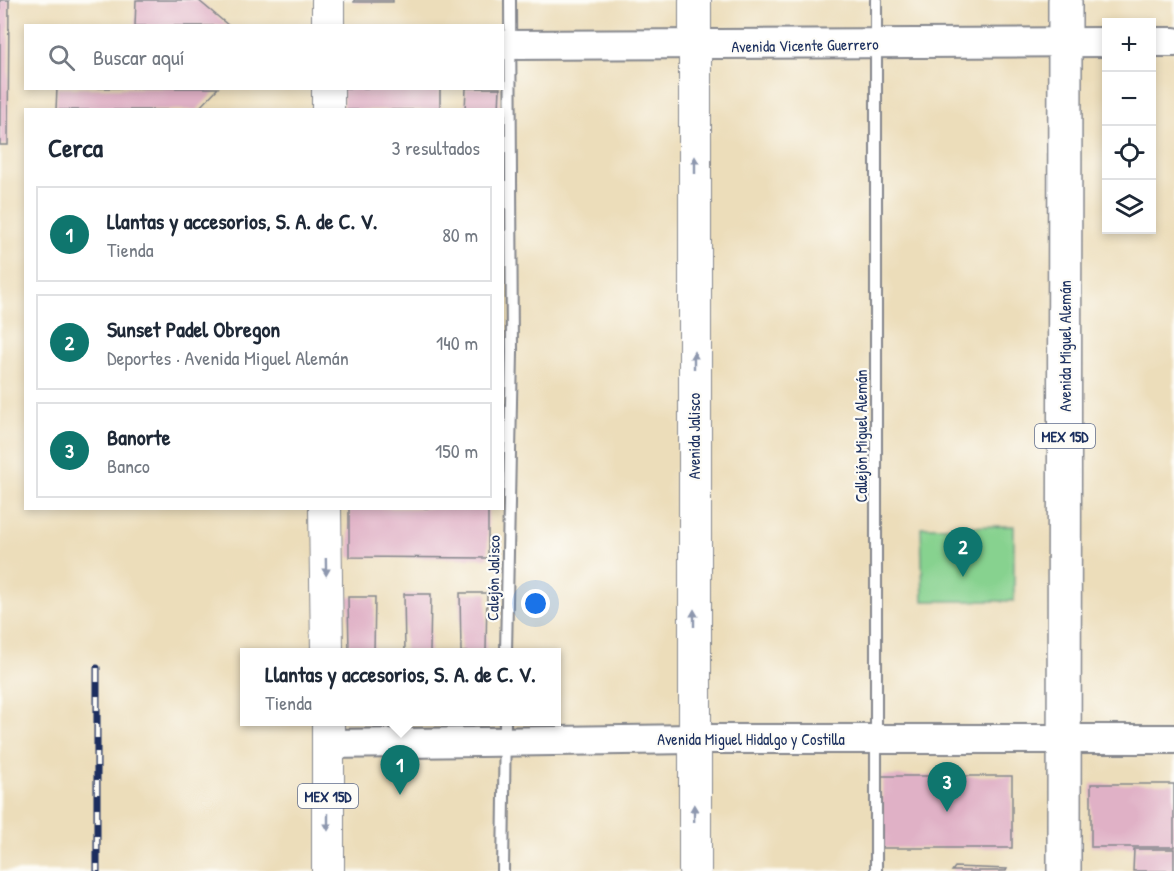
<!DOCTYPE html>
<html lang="es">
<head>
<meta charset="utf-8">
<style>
  :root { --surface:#fff; --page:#f2f2f3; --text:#1f2937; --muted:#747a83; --line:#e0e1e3; --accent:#0f766e }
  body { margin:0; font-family:"Patrick Hand",sans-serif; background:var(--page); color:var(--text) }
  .controls { position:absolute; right:18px; top:18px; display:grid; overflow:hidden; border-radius:0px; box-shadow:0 3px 9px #0003 }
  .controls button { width:54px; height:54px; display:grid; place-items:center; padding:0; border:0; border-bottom:2px solid var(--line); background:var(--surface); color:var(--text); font:30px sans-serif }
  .you { position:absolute; left:536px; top:604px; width:21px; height:21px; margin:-15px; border:4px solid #fff; border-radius:50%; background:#1a73e8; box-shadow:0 0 0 9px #1a73e833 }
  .badge { display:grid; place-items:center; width:39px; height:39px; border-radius:50%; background:var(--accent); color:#fff; font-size:20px; font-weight:700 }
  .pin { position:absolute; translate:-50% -50px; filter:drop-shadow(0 2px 3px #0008) }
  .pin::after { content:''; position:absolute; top:32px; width:21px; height:18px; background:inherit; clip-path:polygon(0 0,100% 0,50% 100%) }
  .popup { position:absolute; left:240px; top:648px; width:321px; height:78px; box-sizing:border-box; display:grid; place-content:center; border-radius:0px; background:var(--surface); filter:drop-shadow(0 2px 4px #0005); font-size:20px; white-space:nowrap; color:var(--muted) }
  .popup b { font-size:22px; color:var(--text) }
  .popup::after { content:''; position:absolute; left:50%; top:100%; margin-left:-12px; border:12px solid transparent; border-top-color:var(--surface) }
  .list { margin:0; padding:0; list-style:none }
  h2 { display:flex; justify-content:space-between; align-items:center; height:78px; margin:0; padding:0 24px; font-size:26px }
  h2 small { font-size:20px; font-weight:400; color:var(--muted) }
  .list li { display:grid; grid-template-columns:39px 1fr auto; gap:18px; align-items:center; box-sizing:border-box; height:96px; margin:0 12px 12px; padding:0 12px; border:2px solid var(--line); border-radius:0px }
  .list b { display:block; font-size:22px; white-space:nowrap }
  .list p { margin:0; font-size:20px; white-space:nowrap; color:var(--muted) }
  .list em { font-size:20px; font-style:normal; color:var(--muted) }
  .icon { flex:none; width:33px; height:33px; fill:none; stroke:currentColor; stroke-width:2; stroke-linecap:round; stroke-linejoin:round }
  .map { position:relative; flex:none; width:1174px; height:871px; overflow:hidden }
  .search { position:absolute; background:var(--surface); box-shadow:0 3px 9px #0003; left:24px; top:24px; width:480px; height:66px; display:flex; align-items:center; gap:15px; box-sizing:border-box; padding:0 21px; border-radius:0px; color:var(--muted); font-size:22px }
  .panel { position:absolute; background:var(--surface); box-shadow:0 3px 9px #0003; left:24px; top:108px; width:480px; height:402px; border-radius:0px }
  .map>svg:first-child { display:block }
  .green { fill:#87d28f; stroke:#518076; stroke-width:1.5 }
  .building { fill:#e0b1c6 }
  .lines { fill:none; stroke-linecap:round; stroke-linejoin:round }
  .lane-casing { stroke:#84868c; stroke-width:14 }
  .secondary-casing { stroke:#84868c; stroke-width:32 }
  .primary-casing { stroke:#84868c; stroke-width:34 }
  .highway-casing { stroke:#84868c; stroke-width:36 }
  .lane { stroke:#fff; stroke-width:10 }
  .secondary { stroke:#fff; stroke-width:28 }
  .primary { stroke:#fff; stroke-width:32 }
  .highway { stroke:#fff; stroke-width:33 }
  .rail-casing { stroke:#1b2f5e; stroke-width:7 }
  .rail { stroke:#fdfcf7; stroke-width:4.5; stroke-dasharray:14; stroke-linecap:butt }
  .oneway { fill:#8d97ae }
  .labels { text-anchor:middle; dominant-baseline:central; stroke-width:4.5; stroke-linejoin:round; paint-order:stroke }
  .shield { fill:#fdfcf7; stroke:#5f6c8c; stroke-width:1.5 }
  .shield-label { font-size:15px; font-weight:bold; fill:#1b2f5e }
  .street-label { font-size:16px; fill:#1b2f5e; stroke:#fdfcf7 }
</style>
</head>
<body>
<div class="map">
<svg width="1174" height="871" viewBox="0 0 1174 871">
  <rect width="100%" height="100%" fill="#fdfcf7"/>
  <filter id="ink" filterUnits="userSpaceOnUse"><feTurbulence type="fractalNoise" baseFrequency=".0167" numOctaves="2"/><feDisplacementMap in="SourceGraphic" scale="12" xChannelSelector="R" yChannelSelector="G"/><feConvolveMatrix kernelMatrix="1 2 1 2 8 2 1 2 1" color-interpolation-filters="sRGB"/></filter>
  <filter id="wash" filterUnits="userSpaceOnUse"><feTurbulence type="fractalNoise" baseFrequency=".008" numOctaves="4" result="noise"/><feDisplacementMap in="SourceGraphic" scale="24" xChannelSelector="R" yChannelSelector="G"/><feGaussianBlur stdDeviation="1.35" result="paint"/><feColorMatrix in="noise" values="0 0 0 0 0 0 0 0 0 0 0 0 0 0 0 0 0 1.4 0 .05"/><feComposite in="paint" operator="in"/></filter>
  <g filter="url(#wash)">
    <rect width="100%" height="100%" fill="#ecddba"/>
    <path class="green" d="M1014,526V601H923L921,527Z"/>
    <g id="blocks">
      <path class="building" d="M0,0H9L8,145H0Z
        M136,0H198L229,26H135Z
        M354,0H393V2H354Z
        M57,88H218L197,110H56Z
        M343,88H440V110H343Z
        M466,88H500L499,110H465Z
        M349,508H488V558L349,557Z
        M460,593H487L486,652H461Z
        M404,594H431L430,652H405Z
        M348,597H375L374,652H349Z
        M882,776H1012V848H882Z
        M1091,784H1174V847H1091Z
        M1134,849H1174V871H1133Z
        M955,867L1007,869L1006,871H952Z"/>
    </g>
  </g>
  <g filter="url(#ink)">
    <use href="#blocks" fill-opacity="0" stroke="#84868c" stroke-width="1.5"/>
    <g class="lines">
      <g class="lane-casing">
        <path id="lane" d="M876,0V871
          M506,652L512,352L510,0
          M503,871L505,722"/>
      </g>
      <g class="secondary-casing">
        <path id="secondary" d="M1152,42H1174
          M502,45L1106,42
          M328,744L693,739H1174"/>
      </g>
      <g class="primary-casing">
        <path id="primary" d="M328,0V26
          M328,110V88
          M325,508L327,652
          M328,722V871
          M695,871V0"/>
      </g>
      <g class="highway-casing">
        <path id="highway" d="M1064,871L1065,0"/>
      </g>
      <use href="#lane" class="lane"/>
      <use href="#secondary" class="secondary"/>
      <use href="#primary" class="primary"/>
      <use href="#highway" class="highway"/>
      <g class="rail-casing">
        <path id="rail" d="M97,668V871"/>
      </g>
      <use href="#rail" class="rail"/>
    </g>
    <defs><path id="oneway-solid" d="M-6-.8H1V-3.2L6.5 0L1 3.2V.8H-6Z" transform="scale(1.5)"/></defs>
    <g class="oneway">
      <use href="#oneway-solid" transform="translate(695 165) rotate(-90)"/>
      <use href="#oneway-solid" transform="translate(694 360) rotate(-90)"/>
      <use href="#oneway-solid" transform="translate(326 567) rotate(89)"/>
      <use href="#oneway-solid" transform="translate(694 618) rotate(-90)"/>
      <use href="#oneway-solid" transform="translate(694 813) rotate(-91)"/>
      <use href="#oneway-solid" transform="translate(328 822) rotate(90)"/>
    </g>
  </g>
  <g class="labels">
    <g class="shield">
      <rect x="1035" y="424" width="60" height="24" rx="4.5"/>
      <rect x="298" y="784" width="60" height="24" rx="4.5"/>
    </g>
    <g class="shield-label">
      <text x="1065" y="436">MEX 15D</text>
      <text x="328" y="796">MEX 15D</text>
    </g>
    <g class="street-label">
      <text transform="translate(805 45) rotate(-1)">Avenida Vicente Guerrero</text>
      <text transform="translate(1065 346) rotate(-90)">Avenida Miguel Alemán</text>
      <text transform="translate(694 436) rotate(-90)">Avenida Jalisco</text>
      <text transform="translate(861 436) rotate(-90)">Callejón Miguel Alemán</text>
      <text transform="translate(493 578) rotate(-89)">Calejón Jalisco</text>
      <text x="751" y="739">Avenida Miguel Hidalgo y Costilla</text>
    </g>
  </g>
</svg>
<div class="controls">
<button>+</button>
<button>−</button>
<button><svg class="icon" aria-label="locate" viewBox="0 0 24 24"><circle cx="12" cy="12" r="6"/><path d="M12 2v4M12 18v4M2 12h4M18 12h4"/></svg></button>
<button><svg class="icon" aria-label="layers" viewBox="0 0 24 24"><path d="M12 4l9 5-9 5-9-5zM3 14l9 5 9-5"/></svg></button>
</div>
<div class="you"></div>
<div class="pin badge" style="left:400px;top:795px">1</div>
<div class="popup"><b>Llantas y accesorios, S. A. de C. V.</b>Tienda</div>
<div class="pin badge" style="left:963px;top:577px">2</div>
<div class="pin badge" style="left:947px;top:812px">3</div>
<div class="search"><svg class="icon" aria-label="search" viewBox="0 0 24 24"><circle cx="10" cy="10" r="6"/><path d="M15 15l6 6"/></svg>Buscar aquí</div>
<section class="panel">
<h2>Cerca<small>3 resultados</small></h2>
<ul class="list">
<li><span class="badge">1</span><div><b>Llantas y accesorios, S. A. de C. V.</b><p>Tienda</p></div><em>80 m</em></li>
<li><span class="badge">2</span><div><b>Sunset Padel Obregon</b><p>Deportes · Avenida Miguel Alemán</p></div><em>140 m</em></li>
<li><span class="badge">3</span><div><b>Banorte</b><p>Banco</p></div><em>150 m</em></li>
</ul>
</section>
</div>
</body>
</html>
